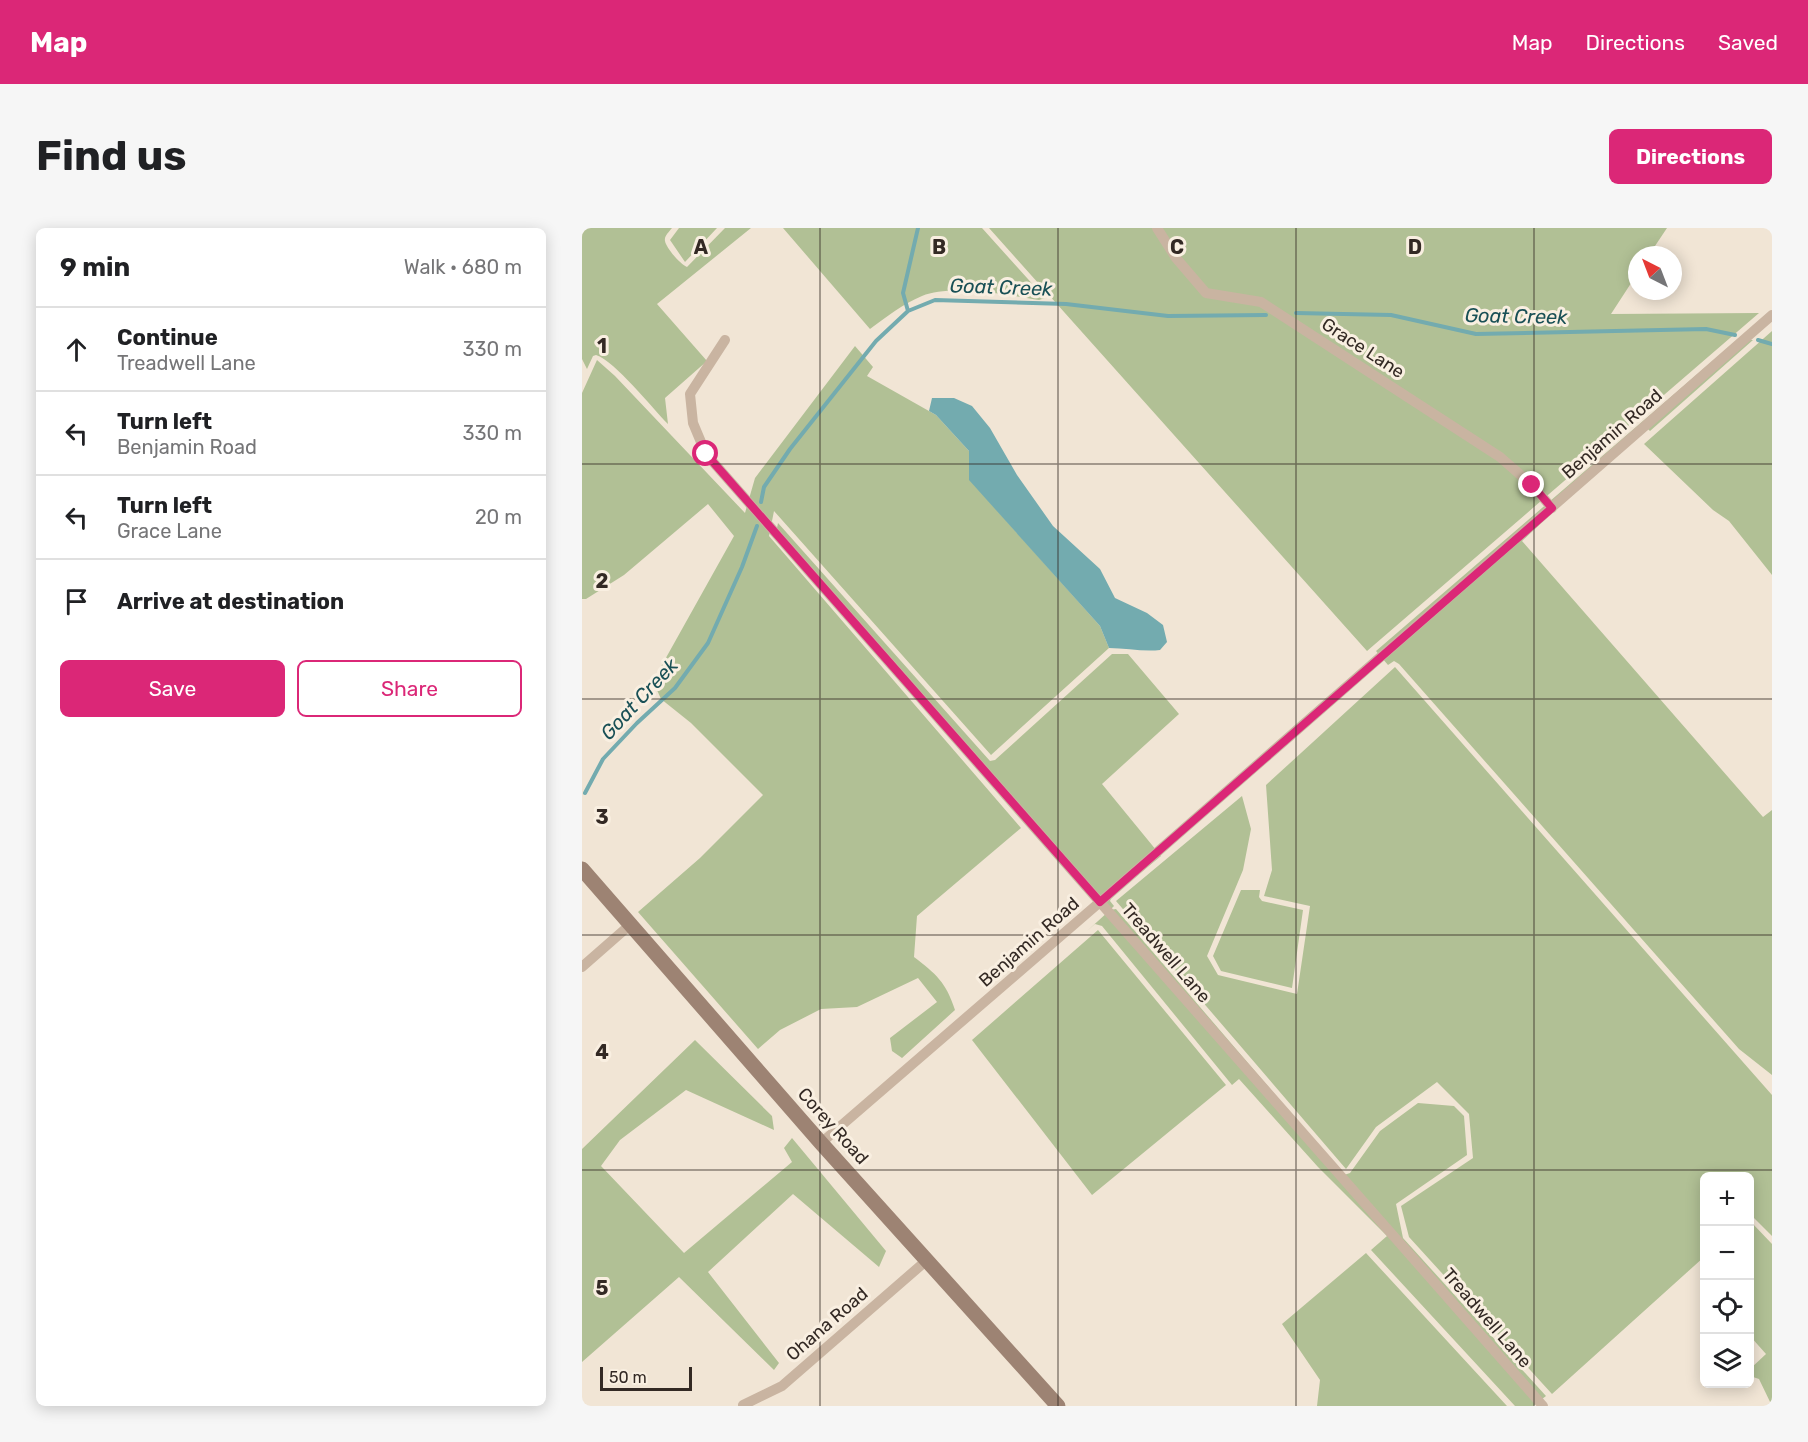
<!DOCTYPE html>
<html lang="en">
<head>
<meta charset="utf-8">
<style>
  :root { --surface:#fff; --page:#f6f6f6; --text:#202124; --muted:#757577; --line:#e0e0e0; --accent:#db2777 }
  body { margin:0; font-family:Rubik,sans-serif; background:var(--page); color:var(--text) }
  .controls { position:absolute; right:18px; bottom:18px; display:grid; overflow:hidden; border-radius:9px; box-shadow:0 3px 15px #0003 }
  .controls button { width:54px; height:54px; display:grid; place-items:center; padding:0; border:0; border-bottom:2px solid var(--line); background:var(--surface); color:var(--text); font:30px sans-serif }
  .compass { position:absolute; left:1046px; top:18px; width:54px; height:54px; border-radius:50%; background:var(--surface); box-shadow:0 3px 15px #0003; rotate:318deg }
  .scale { position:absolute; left:18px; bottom:15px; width:92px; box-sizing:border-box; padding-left:6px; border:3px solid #332924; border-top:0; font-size:16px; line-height:21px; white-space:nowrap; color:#332924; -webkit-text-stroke:4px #f9efe1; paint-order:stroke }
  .stop { position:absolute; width:18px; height:18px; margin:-14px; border:4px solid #db2777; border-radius:50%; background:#fff }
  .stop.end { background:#db2777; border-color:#fff; box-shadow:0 2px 6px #0008 }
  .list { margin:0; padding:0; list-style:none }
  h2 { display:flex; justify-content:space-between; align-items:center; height:78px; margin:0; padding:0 24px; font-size:26px }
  h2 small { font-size:20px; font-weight:400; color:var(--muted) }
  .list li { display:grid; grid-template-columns:39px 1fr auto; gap:18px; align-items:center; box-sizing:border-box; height:84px; padding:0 24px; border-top:2px solid var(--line) }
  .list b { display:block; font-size:22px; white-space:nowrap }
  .list p { margin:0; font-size:20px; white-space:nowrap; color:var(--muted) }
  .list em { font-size:20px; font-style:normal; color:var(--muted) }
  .actions { display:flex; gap:12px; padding:18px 24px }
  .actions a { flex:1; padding:14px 0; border:2px solid var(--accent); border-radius:9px; text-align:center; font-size:21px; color:var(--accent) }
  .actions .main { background:var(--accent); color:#fff }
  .icon { flex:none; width:33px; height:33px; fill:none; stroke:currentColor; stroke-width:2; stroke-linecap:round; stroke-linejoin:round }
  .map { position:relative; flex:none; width:1190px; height:1178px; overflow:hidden; border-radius:9px }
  header { display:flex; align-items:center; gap:36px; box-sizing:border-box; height:84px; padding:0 30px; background:var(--accent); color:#fff }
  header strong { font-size:28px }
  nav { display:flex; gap:33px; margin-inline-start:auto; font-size:21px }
  .intro { display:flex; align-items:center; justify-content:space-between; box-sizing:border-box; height:144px; padding:0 36px }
  h1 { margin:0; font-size:42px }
  .button { padding:15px 27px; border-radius:9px; background:var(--accent); color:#fff; font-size:21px; font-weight:700 }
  main { display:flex; gap:36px; padding:0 36px }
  aside { flex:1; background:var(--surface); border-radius:9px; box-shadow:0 3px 15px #0003 }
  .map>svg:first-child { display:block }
  .green { fill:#b1c095 }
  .water { fill:#73abaf }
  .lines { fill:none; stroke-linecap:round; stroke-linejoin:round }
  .stream { stroke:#73abaf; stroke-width:4 }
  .street { stroke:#c9b4a1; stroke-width:10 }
  .secondary { stroke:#9d8373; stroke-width:15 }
  .route { stroke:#db2777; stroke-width:8 }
  .grid { fill:none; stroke:#332924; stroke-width:1.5; stroke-opacity:0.55 }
  .labels { text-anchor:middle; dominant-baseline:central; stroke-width:6; stroke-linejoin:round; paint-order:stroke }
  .street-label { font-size:18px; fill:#332924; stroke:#f9efe1 }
  .water-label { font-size:20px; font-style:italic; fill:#195056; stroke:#f9efe1 }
  .grid-label { font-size:20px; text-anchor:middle; font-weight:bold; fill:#332924; stroke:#f9efe1; stroke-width:6; stroke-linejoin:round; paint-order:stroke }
</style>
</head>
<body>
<header>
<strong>Map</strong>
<nav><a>Map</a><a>Directions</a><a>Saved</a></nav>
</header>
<div class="intro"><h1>Find us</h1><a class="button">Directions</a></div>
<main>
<aside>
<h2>9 min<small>Walk · 680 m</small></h2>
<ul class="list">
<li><svg class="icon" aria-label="ahead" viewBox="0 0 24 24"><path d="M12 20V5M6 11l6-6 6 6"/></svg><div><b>Continue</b><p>Treadwell Lane</p></div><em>330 m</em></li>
<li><svg class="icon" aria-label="left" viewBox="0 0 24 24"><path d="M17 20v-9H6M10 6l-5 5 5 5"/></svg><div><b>Turn left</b><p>Benjamin Road</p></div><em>330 m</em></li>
<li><svg class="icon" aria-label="left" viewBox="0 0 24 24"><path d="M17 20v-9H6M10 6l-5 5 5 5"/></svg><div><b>Turn left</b><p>Grace Lane</p></div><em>20 m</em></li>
<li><svg class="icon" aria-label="arrive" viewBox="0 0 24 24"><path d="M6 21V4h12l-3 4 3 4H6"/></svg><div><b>Arrive at destination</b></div></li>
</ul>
<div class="actions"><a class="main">Save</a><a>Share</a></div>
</aside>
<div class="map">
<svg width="1190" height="1178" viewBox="0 0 1190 1178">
  <rect width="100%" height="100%" fill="#f1e5d5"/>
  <path class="green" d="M0,0H90C87,4 82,8 83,13C84,20 99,37 105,39L143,0H169L75,76L125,133L83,170L86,196C70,180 33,133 14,127L11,128L5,141L0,131Z
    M97,0H135L103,34L88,12Z
    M201,0H400L463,70L457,72C426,67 369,56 340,68C321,76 304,89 288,101Z
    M407,0H1085L1067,27H1055V46L1029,86L1177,85L785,423Z
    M1190,103V347L1147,293L1131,282L1062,216Z
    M1155,112H1171L1068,203L1063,198L940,313L1181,589L1190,582V847L1157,821L817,436L812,433L806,437L794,423Z
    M273,118L291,139L285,148L354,187L387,223L388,252L518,398L527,420L409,527L192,283L187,308L439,600L335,688L332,729C354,746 364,754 373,782L320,830L310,823L308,810L355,774L336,750L275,779L239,781L198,802L176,821L56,684L118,630L181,567L109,495L79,471L71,453L152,308L126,276L42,347L4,371H0V165L15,132L33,148L163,285L173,250Z
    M196,295L408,533L413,532L530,426H546L597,486L520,556L579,628L530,668L528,673L532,678L528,682L534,681L762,947L768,945L798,903L836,875L872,878L882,888L885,927L814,976L821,1010L964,1168L951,1178H933L789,1022L805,1008L736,939L657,851L650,857L520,698L513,696L505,703L527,683L194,305Z
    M813,439L1190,867V1008L1170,988L1168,989V948H1122V1029L970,1166L827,1009L819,978L891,930L887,886L855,854L794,899L764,941L534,673L660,568L669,601L661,642L625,728L636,747L715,766L728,678L682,668L690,642L684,557Z
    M659,662H678L677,669L680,673L721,682L710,760L639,743L631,728Z
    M516,702L644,857L510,967L390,812Z
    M113,812L190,888L192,902L104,862L38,912L19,938L102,1025L210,934L202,920L210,910L304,1023L297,1039L211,966L126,1044L197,1135L192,1142L97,1049L0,1134V921Z
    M1170,995L1190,1016V1178L1177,1151L1168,1148V1141L1184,1126L1168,1108V997Z
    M784,1025L925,1178H735L738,1152L700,1096Z"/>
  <path class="water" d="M350,170H372L390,178L408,200L435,247L471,298L518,341L533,370L565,385L581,397L585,414L578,422C562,424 544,420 527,420L518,398L387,252V223L354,187L347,183Z"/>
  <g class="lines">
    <path class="stream" d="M326,83L321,65L336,0
      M714,85L809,87L894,106L1124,101L1153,107
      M1176,112L1190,116
      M179,274L182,259L208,221L294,113L326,83L353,72L484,76L586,88L684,87
      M3,565L21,531L55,495L93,460L126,415L160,339L175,298"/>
    <path class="street" d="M575,0L594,30L624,65L679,74L918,229L950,257L970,280
      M143,112L108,166L111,195L124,226L961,1178
      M0,739L49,696
      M239,915L518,674L1190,87
      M161,1177L200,1158L345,1032"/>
    <path class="secondary" d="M0,641L239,915L476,1178"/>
  </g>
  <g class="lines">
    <path class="route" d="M124,226L518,674L970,280L950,257"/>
  </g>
  <path class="grid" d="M238,0V1178M476,0V1178M714,0V1178M952,0V1178M0,236H1190M0,471H1190M0,707H1190M0,942H1190"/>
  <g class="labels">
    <g class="street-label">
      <text transform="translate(781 120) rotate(33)">Grace Lane</text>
      <text transform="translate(1030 206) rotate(-41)">Benjamin Road</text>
      <text transform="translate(447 714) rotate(-41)">Benjamin Road</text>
      <text transform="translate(584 725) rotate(49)">Treadwell Lane</text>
      <text transform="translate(251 898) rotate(48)">Corey Road</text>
      <text transform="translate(905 1090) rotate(49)">Treadwell Lane</text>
      <text transform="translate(245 1096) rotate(-41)">Ohana Road</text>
    </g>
    <g class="water-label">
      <text transform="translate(419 59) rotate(2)">Goat Creek</text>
      <text transform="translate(934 88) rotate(1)">Goat Creek</text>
      <text transform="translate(57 471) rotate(-47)">Goat Creek</text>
    </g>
  </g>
  <g class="grid-label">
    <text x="119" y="26">A</text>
    <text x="357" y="26">B</text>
    <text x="595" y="26">C</text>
    <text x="833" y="26">D</text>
    <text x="20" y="125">1</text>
    <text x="20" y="360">2</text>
    <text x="20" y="596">3</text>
    <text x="20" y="831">4</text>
    <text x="20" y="1067">5</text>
  </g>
</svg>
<div class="controls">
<button>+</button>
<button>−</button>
<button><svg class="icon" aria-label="locate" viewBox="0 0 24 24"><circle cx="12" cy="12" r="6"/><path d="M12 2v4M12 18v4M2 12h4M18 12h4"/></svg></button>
<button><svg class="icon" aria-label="layers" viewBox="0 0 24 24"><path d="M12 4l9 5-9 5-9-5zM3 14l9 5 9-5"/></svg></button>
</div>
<svg class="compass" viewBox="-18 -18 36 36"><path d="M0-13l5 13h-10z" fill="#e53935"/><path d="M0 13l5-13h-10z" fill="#757577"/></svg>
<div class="scale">50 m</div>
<div class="stop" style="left:124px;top:226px"></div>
<div class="stop end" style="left:950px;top:257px"></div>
</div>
</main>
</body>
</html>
